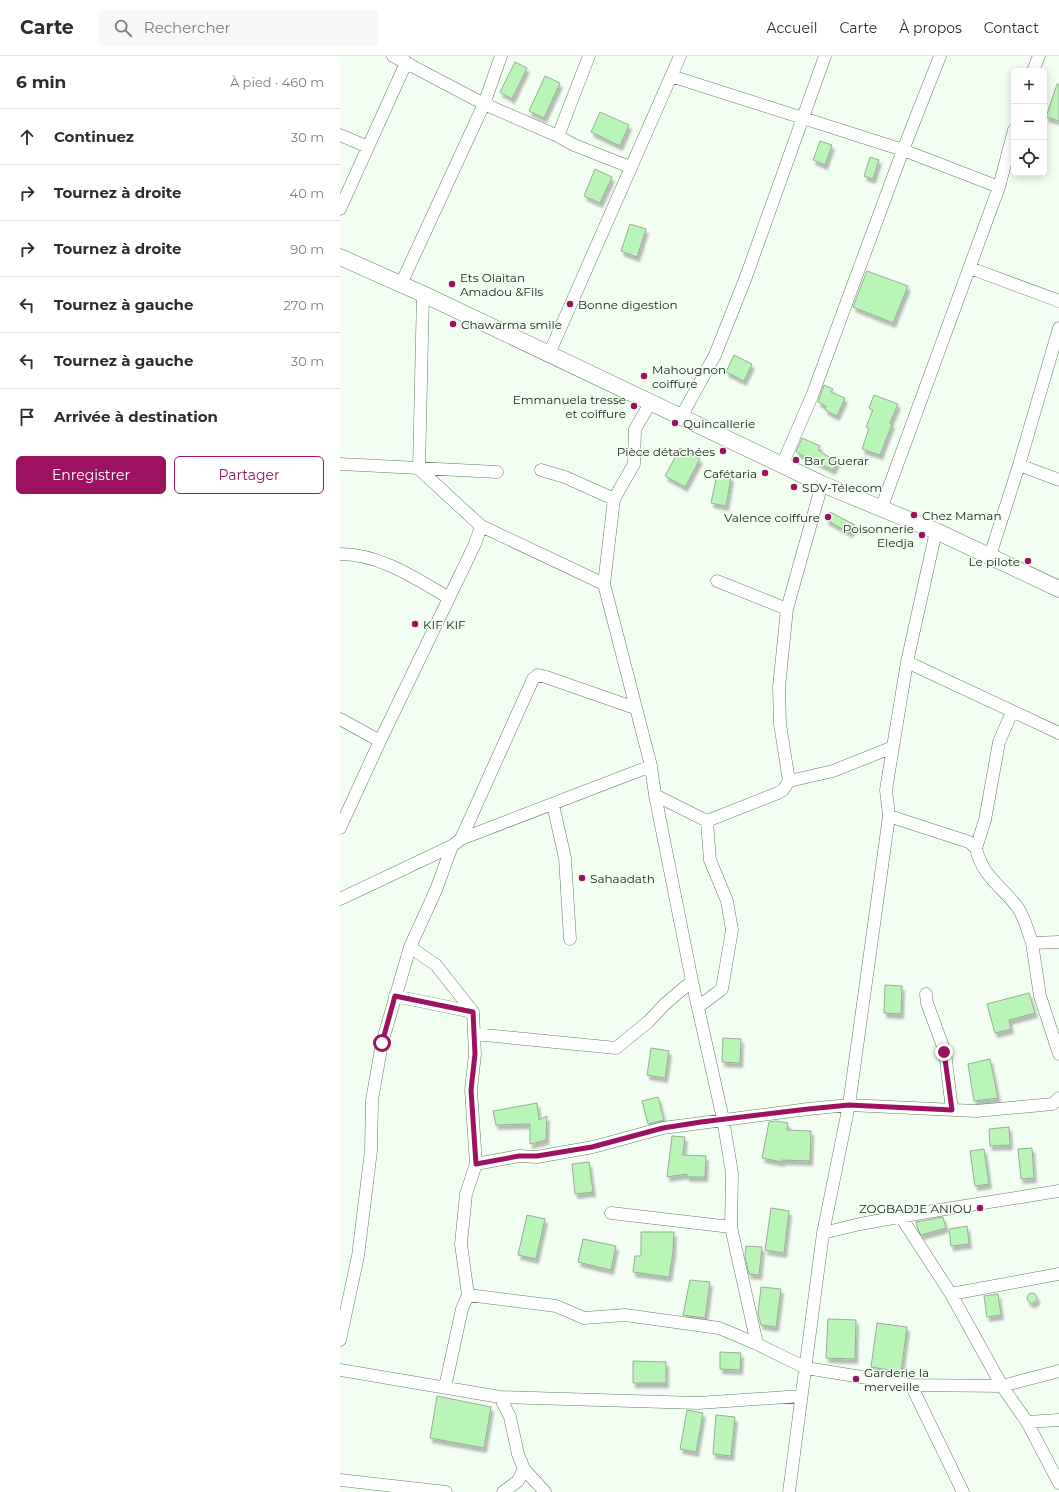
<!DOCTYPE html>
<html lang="fr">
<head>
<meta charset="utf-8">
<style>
  :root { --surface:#fff; --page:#f7f7f7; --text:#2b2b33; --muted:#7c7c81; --line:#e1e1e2; --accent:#9d1260 }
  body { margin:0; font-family:Montserrat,sans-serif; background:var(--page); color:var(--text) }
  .controls { position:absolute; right:12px; top:12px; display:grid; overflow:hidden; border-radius:6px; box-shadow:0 2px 10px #0003 }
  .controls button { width:36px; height:36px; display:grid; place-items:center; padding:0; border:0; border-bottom:1px solid var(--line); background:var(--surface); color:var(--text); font:20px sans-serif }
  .stop { position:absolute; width:12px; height:12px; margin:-9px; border:3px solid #9d1260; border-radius:50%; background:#fff }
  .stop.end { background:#9d1260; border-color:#fff; box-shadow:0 1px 4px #0008 }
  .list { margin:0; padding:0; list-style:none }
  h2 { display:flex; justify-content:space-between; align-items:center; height:52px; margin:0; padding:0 16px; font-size:17px }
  h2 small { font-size:13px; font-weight:400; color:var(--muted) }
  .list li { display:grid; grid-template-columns:26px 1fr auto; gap:12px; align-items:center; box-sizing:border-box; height:56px; padding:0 16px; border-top:1px solid var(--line) }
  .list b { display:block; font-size:15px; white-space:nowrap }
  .list em { font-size:13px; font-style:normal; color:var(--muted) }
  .actions { display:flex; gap:8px; padding:12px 16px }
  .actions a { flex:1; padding:9px 0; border:1px solid var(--accent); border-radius:6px; text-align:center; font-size:14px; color:var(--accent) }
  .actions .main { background:var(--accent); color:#fff }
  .icon { flex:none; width:22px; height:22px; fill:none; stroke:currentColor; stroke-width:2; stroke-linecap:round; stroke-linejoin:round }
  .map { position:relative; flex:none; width:719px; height:1436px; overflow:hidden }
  header { display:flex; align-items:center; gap:24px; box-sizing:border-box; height:56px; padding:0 20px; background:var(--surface); border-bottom:1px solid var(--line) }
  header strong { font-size:19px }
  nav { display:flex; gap:22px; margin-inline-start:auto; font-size:14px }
  .search { width:280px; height:36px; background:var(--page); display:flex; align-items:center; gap:10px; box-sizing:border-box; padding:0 14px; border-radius:6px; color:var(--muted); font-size:15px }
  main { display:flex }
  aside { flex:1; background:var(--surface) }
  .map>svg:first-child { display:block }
  .building { fill:#b9f5b6; stroke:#96af95; filter:url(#shadow) }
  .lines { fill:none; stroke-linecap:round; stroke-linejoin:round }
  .minor-casing { stroke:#657c63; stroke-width:13 }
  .major-casing { stroke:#657c63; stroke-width:17 }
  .minor { stroke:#fff; stroke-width:12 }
  .major { stroke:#fff; stroke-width:16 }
  .route { stroke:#9d1260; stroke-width:5 }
  .poi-dot { fill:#9d1260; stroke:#f3fef2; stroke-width:1.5 }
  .labels { text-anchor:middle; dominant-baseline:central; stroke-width:3; stroke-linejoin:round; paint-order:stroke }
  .poi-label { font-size:12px; fill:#192319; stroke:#f3fef2; text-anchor:start }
</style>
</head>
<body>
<header>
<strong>Carte</strong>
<div class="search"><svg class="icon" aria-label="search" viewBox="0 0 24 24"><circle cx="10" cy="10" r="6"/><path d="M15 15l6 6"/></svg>Rechercher</div>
<nav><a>Accueil</a><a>Carte</a><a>À propos</a><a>Contact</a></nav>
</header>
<main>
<aside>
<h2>6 min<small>À pied · 460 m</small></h2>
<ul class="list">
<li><svg class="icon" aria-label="ahead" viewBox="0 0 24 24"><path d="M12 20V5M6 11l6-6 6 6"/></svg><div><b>Continuez</b></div><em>30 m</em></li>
<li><svg class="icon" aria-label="right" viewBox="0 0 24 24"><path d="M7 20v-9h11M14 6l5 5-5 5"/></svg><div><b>Tournez à droite</b></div><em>40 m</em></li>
<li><svg class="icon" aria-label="right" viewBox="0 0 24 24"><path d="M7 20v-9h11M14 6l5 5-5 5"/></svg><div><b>Tournez à droite</b></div><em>90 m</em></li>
<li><svg class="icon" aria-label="left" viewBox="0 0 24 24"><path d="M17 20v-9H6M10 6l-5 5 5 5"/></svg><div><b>Tournez à gauche</b></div><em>270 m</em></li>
<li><svg class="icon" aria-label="left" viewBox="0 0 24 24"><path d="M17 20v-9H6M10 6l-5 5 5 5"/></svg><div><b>Tournez à gauche</b></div><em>30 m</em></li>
<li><svg class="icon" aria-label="arrive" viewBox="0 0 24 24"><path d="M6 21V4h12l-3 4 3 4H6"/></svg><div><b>Arrivée à destination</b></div></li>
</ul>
<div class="actions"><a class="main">Enregistrer</a><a>Partager</a></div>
</aside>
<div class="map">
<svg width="719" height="1436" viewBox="0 0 719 1436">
  <defs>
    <filter id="shadow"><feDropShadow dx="2.5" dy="4.5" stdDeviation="1" flood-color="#0004"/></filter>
  </defs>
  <rect width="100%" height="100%" fill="#f3fef2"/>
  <path class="building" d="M175,6L187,12L172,43L160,36Z
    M205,20L220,27L204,62L189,55Z
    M717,28H719V65L706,61Z
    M260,56L289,69L280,90L251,76Z
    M480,85L492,89L485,109L473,104Z
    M530,101L539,104L533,123L524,120Z
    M255,113L272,121L260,147L244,140Z
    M290,168L306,173L297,201L281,195Z
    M527,215L568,230L553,267L513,251Z
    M394,299L412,308L404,325L386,316Z
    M484,329L493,333L491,336L505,342L497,360L485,354L486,350L478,346Z
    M534,339L558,348L550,367L552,368L540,399L522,393L529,372L526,371L533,354L529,352Z
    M462,382L480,390L478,394L497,406L493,414L456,396Z
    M340,392L360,403L345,431L325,420Z
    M377,418L391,421L386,450L371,447Z
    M490,456L515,469L510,477L486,464Z
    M545,929L562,930L561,958L544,957Z
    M689,937L695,957L669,964L671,973L655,977L647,948Z
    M383,982L401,983L400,1007L382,1006Z
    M311,992L329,995L325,1022L307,1019Z
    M650,1003L658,1042L634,1045L628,1008Z
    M318,1041L324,1064L308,1068L302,1045Z
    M197,1047L199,1064L207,1060L206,1084L190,1088V1068L156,1069L153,1055Z
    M436,1065L448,1067L447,1074L471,1075L470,1105L442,1104V1106L422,1102L429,1066Z
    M669,1071L670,1089L650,1090L649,1073Z
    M332,1080L345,1081L343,1099L366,1100L365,1121H347V1118L327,1121Z
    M692,1092L694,1122L681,1123L678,1093Z
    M644,1093L649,1128L635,1130L630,1095Z
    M249,1106L253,1136L235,1138L232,1108Z
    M431,1152L449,1155L444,1197L425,1194Z
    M187,1159L205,1163L196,1203L178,1199Z
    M603,1161L606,1172L581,1179L578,1174L576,1166Z
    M627,1170L629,1188L611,1190L609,1173Z
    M301,1176H334L333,1196L329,1221L293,1216L295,1200H301Z
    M243,1183L276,1190L271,1214L238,1206Z
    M406,1190L422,1191L419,1219L409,1218L405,1200Z
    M350,1224L370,1226L365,1262L343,1259Z
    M421,1231L441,1233L436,1271L421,1269L418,1257Z
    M687 1242a5 5 0 1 1 10 0a5 5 0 1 1-10 0Z
    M658,1238L661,1259L647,1261L644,1240Z
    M488,1263L516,1264L515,1303L486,1302Z
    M537,1267L567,1271L561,1316L531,1311Z
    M380,1296L401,1297L400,1314L380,1313Z
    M293,1305L326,1306V1327H293Z
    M97,1340L151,1351L144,1392L90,1382Z
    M347,1354L363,1357L356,1396L340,1393Z
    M376,1359L395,1361L391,1400L373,1398Z"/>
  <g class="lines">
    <g class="minor-casing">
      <path id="minor" d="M53,0L144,48L218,80L234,89L290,111
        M693,15L699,0
        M331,20L563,94L659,131
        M0,79L28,91
        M218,80L249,0
        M0,153L66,7L63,1
        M630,212L719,245
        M61,228L144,48L161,0
        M83,238L79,413L141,470
        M209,298L340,0
        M311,346L295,373L294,408L274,443L264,528L311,710
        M341,361L375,299L406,221L485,0
        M0,408L157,416
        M442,409L472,340L563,94L600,0
        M679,409L719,424
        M201,414L225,421L274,443
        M541,453L659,131L674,74
        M0,498C40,498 75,522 109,542
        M650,500L679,409L719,272
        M377,525L447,553
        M567,606L719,677
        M0,663L40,685
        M449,725L440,668L439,631L447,553L482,428
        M213,749L225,802L230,883
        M549,760L629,786L636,792C642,821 663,831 678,852C685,862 688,876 692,887L719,886
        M0,772L40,685L135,488L141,470L264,528
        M121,783L193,623L198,619L206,621L295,652
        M636,792L645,764L659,686L672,656
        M0,843L112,790L121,783L311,710L315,739L367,765L438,737L443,734L449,725L493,715L553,691
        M692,887L700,940L719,998
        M70,891L96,909L133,956L135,998L131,1034L136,1108L126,1138L121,1188L128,1239L122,1253L105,1331
        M352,925L383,1063L392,1117L391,1171L417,1288
        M586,938L587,947L605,996L612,1054
        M55,940L133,956
        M358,951L382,933L392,874L387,845L370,804L367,765
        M134,978L276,992L308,966L325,948L352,925L315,739
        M136,1108L179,1100L197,1101L253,1091L323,1072L468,1053L509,1049L636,1055L713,1048L719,1042
        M271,1157L391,1171
        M561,1161L611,1238L662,1330L719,1315
        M483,1177L520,1168L587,1156L719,1135
        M611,1238L719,1218
        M128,1239L216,1250L244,1262L285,1259L379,1272L417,1288L466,1312L571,1329L662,1330L687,1366L719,1427
        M0,1284L18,1200L31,1095L32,1044L42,987L70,891L96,834L112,790
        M0,1314L160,1341L358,1347L461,1340
        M571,1329L623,1436
        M160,1341L170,1361L178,1398L184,1413L205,1436
        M687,1366L719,1364
        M0,1424L106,1436
        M163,1436L178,1425L184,1413
        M449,1436L483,1177L509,1049L549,760L546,734L553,691L567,606L596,475"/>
    </g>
    <g class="major-casing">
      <path id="major" d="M0,201L83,238L482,428L596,475L719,533"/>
    </g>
    <use href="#minor" class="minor"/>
    <use href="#major" class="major"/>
  </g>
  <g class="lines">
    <path class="route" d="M42,987L55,940L133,956L135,998L131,1034L136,1108L179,1100H197L252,1091L323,1072L361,1066L468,1053L509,1049L612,1054L604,996"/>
  </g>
  <g class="poi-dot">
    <circle cx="112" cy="228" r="4"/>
    <circle cx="230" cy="248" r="4"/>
    <circle cx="113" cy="268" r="4"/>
    <circle cx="304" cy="320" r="4"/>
    <circle cx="294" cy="350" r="4"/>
    <circle cx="335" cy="367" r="4"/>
    <circle cx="383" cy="395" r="4"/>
    <circle cx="456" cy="404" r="4"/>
    <circle cx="425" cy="417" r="4"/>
    <circle cx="454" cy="431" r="4"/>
    <circle cx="574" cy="459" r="4"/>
    <circle cx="488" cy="461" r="4"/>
    <circle cx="582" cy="479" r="4"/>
    <circle cx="688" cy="505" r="4"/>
    <circle cx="75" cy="568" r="4"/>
    <circle cx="242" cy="822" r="4"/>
    <circle cx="640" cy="1152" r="4"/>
    <circle cx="516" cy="1323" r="4"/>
  </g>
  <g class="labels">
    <g class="poi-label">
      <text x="120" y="221">Ets Olaitan<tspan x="120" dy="14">Amadou &amp;Fils</tspan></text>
      <text x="238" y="248">Bonne digestion</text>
      <text x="121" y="268">Chawarma smile</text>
      <text x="312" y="313">Mahougnon<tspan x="312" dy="14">coiffure</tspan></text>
      <text x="286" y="343" text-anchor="end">Emmanuela tresse<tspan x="286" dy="14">et coiffure</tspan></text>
      <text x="343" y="367">Quincallerie</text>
      <text x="375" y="395" text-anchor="end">Pièce détachées</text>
      <text x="464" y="404">Bar Guerar</text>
      <text x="417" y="417" text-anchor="end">Cafétaria</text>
      <text x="462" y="431">SDV-Télecom</text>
      <text x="582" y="459">Chez Maman</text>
      <text x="480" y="461" text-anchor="end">Valence coiffure</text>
      <text x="574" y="472" text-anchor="end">Poisonnerie<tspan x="574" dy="14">Eledja</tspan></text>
      <text x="680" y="505" text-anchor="end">Le pilote</text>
      <text x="83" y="568">KIF KIF</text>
      <text x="250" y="822">Sahaadath</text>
      <text x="632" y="1152" text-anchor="end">ZOGBADJE ANIOU</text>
      <text x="524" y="1316">Garderie la<tspan x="524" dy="14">merveille</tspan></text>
    </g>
  </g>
</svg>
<div class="controls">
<button>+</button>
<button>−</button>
<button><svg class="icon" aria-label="locate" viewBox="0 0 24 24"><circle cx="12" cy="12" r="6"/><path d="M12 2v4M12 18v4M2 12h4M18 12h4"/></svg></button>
</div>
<div class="stop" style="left:42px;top:987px"></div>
<div class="stop end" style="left:604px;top:996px"></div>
</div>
</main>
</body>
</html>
